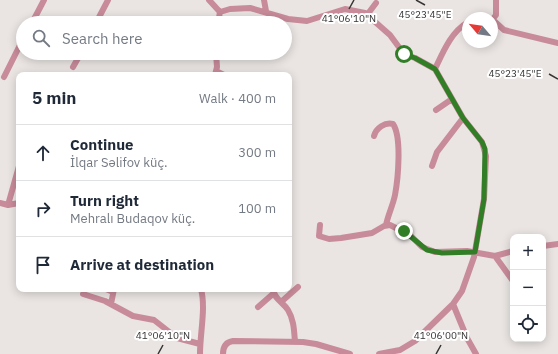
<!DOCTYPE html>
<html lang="en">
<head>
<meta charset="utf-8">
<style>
  :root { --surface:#fff; --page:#f6f6f7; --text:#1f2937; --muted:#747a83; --line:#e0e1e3 }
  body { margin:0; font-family:"IBM Plex Sans",sans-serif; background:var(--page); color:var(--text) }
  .controls { position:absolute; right:12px; bottom:12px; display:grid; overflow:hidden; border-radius:8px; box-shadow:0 2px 10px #0003 }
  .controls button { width:36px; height:36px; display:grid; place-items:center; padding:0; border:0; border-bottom:1px solid var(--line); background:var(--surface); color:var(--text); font:20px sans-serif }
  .compass { position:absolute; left:462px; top:12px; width:36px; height:36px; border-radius:50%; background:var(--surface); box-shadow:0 2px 10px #0003; rotate:299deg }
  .stop { position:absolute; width:12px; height:12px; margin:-9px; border:3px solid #317e27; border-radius:50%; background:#fff }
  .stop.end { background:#317e27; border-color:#fff; box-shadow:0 1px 4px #0008 }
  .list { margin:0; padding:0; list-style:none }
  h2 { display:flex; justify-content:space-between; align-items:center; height:52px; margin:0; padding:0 16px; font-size:17px }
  h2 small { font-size:13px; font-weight:400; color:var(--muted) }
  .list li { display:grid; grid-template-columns:26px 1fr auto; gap:12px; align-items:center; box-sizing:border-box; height:56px; padding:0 16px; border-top:1px solid var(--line) }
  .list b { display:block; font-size:15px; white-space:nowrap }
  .list p { margin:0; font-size:13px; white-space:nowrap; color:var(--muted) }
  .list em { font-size:13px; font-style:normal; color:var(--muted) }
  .icon { flex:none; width:22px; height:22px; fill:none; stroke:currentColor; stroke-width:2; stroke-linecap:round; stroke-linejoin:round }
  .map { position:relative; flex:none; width:558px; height:354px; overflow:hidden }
  .search { position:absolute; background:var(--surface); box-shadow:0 2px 10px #0003; left:16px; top:16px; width:276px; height:44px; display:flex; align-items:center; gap:10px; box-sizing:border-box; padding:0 14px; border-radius:22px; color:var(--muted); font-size:15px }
  .panel { position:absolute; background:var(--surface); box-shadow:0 2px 10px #0003; left:16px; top:72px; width:276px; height:220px; border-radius:8px }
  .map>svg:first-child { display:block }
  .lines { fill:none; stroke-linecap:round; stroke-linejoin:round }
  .minor { stroke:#c88b9a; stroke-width:6 }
  .route { stroke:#317e27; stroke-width:5 }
  .ticks { fill:none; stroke:#363534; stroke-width:1.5 }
  .ticks-label { font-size:10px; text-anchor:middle; fill:#363534; stroke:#fff; stroke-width:4; stroke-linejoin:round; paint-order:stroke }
</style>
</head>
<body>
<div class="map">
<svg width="558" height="354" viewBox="0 0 558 354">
  <rect width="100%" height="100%" fill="#eae5e3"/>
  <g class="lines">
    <path class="minor" d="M209,0L220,12L218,23
      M264,0L266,11
      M220,12L230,9L250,8L288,19L307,21L345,9L365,13L390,35L404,54L415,58L435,69L463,118L482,142L486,156L484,199L474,257L462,291L453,304L415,341L400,350L379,354
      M367,15L376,3
      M492,20L496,15V0
      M493,20L504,30L558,43
      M32,23L44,0
      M96,23L108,0
      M73,67L81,53
      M435,69C443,52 451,32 468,22
      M216,71L224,75
      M215,75L217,67L216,53
      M4,77L23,39
      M436,110L452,99
      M374,136C376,128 385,122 393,124C402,137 398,179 395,195C393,205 388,215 386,225
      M432,166L437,152L463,118
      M0,203L8,205L19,203
      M8,205L19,166
      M320,225L319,236L329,239L341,238L372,233L384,226L390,225L410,235L422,247L435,252L467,251L495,256L513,251
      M543,246L558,244
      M495,256L513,281
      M106,289L113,292
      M273,289C274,299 283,302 288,310C294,320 294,330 295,342
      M83,294L105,301L133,316L154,320L177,338L200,344
      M281,302L298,287
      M111,304L114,289
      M453,304L467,338L476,354
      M258,307L274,293
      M200,354C200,333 206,308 201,289
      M223,354C223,347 226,342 233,341L303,342L316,344L350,354"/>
  </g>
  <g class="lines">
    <path class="route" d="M404,231L427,250L442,253L475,252L484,199L485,149L482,142L463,118L435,69L415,58L404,54"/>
  </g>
  <path class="ticks" d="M416,0L425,5M349,9L354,0M549,74L558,79M158,354L163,345M436,354L441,345"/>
  <g class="ticks-label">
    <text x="425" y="18">45°23'45"E</text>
    <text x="349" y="22">41°06'10"N</text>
    <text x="515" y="77">45°23'45"E</text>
    <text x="163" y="339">41°06'10"N</text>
    <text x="441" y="339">41°06'00"N</text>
  </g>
</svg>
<div class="controls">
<button>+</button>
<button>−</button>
<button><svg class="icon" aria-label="locate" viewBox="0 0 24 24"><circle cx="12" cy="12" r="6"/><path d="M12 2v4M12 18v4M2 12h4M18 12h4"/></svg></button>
</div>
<svg class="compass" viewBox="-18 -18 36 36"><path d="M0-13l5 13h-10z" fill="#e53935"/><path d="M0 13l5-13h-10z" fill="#747a83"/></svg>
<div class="stop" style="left:404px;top:54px"></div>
<div class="stop end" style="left:404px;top:231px"></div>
<div class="search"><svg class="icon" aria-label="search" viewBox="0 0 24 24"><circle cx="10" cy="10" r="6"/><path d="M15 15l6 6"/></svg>Search here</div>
<section class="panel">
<h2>5 min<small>Walk · 400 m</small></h2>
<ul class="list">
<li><svg class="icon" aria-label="ahead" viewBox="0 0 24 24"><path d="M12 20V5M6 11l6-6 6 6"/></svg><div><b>Continue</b><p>İlqar Səlifov küç.</p></div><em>300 m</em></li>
<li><svg class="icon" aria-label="right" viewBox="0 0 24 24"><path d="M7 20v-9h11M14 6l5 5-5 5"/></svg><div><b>Turn right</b><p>Mehralı Budaqov küç.</p></div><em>100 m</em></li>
<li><svg class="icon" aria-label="arrive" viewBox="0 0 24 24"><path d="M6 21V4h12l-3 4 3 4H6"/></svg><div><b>Arrive at destination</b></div></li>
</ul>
</section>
</div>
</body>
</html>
